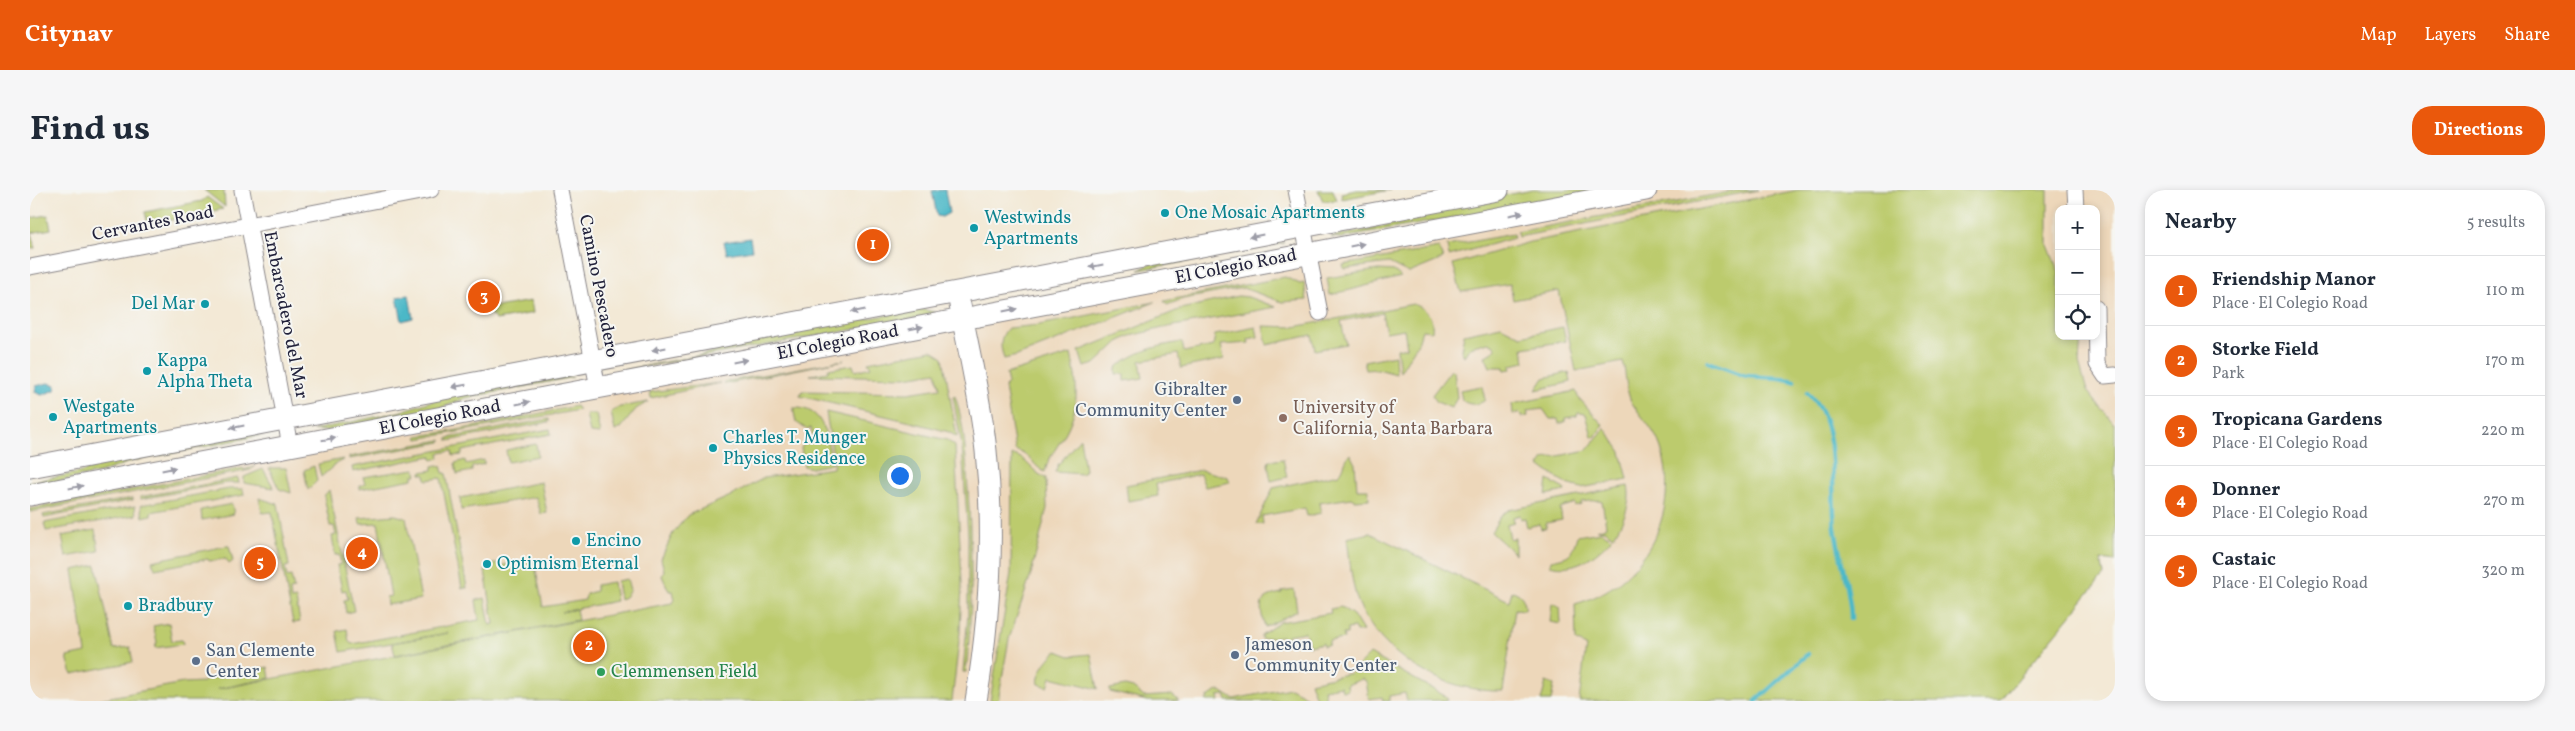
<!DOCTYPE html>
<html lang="en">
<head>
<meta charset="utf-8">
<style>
  :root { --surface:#fff; --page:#f6f6f7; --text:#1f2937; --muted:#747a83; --line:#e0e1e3; --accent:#ea580c }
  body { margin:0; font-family:Vollkorn,serif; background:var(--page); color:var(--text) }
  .controls { position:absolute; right:15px; top:15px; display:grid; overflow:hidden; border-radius:10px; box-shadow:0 2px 8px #0003 }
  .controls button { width:45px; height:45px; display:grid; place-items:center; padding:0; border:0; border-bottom:1px solid var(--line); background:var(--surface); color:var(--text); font:25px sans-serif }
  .you { position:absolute; left:869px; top:285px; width:18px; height:18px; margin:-12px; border:4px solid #fff; border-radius:50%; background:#1a73e8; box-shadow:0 0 0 8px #1a73e833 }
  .badge { display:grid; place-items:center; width:32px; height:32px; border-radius:50%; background:var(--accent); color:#fff; font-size:16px; font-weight:700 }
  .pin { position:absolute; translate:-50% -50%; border:2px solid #fff; box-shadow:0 1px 5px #0006 }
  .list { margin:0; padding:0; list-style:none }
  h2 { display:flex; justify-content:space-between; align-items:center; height:65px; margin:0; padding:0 20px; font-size:21px }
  h2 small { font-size:16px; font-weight:400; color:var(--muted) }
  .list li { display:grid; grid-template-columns:32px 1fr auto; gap:15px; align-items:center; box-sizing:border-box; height:70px; padding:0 20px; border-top:1px solid var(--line) }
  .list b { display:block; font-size:19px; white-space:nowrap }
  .list p { margin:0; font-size:16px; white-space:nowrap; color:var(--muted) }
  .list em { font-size:16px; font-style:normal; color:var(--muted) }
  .icon { flex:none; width:28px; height:28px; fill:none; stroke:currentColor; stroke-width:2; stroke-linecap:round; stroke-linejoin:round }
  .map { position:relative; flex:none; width:2085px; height:511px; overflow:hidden; border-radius:20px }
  header { display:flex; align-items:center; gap:30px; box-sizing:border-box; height:70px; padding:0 25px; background:var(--accent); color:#fff }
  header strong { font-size:24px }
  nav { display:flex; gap:28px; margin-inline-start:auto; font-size:18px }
  .intro { display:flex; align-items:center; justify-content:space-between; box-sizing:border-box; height:120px; padding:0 30px }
  h1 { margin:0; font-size:35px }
  .button { padding:12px 22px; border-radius:20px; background:var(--accent); color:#fff; font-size:18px; font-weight:700 }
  main { display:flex; gap:30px; padding:0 30px }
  aside { flex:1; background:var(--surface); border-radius:20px; box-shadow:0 2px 8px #0003 }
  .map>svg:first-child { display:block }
  .built { fill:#edd7ba; fill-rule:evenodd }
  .green { fill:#bccb6d; stroke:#6f7654 }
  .water { fill:#4bb8c7; stroke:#366d81 }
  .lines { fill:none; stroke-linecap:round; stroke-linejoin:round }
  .stream { stroke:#4bb8c7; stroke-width:4.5 }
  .street-casing { stroke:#8a8688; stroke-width:17 }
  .secondary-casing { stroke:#8a8688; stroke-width:23 }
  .street { stroke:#fff; stroke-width:15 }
  .secondary { stroke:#fff; stroke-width:21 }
  .oneway { fill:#9c9ca7 }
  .culture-dot { fill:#0f9aa8; stroke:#f6f6f2; stroke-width:2 }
  .service-dot { fill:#5c6f8a; stroke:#f6f6f2; stroke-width:2 }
  .education-dot { fill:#8d6e63; stroke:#f6f6f2; stroke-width:2 }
  .leisure-dot { fill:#2e9e5b; stroke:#f6f6f2; stroke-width:2 }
  .labels { text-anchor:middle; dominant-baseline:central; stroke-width:4; stroke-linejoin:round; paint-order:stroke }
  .culture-label { font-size:18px; fill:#0d838f; stroke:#f6f6f2; text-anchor:start }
  .street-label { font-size:18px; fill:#22223b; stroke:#f6f6f2 }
  .service-label { font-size:18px; fill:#4e5e75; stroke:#f6f6f2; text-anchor:start }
  .education-label { font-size:18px; fill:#785e54; stroke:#f6f6f2; text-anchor:start }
  .leisure-label { font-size:18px; fill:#27864d; stroke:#f6f6f2; text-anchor:start }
</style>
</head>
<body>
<header>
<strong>Citynav</strong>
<nav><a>Map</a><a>Layers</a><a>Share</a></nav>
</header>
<div class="intro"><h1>Find us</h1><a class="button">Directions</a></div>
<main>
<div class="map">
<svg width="2085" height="511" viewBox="0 0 2085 511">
  <rect width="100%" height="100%" fill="#f6f6f2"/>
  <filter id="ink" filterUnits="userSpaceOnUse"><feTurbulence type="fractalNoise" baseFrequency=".02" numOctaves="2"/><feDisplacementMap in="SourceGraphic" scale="10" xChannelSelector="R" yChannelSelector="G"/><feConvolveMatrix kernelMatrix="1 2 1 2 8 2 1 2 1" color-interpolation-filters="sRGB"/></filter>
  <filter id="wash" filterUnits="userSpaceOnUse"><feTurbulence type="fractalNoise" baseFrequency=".0096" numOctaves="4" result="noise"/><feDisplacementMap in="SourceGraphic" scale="20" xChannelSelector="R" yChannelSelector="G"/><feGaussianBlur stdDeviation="1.12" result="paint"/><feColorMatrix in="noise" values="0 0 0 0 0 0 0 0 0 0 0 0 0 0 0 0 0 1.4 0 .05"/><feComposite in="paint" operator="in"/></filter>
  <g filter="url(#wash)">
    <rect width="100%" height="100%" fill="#f3e9d6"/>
    <path class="built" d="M1594,0H2085V320L1849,511H0V310ZM2029,19H2066V146H2029Z"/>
    <path class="green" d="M174,0H194L195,17Z
      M1288,0H1303L1307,10L1293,11Z
      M1327,0H1360L1312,9L1311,3Z
      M1503,0H1575L1312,48L1301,47L1365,34L1415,16Z
      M1710,0H1728L1488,47L1487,42Z
      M1768,0H2018V55L2029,83V146H2051L2049,173L2057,201L2085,235V372L2071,370L2074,385L1970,511H1549L1556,456L1546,451L1545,414C1612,396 1652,325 1631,258C1625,240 1612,228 1602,213C1596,203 1596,184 1593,172L1546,181L1529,101L1483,110L1480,94L1431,102L1423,74L1500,52Z
      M177,7L193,19L118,35L115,22L172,11Z
      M18,25L21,39L1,43L5,58L0,59V28Z
      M1483,44L1484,48L1419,66L1417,56Z
      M1242,51L1254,53L1109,80L1123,72Z
      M1409,58L1413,69L1379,83L1359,73L1314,79L1313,75Z
      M1348,80L1364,81L1371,87L1300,105L1297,88Z
      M1255,87L1270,94L1274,93L1277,110L1252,112L1213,98L1153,109L1137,115L1134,111Z
      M1208,106L1218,107L1246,117L1133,138L1100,146L1088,152L1065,174L1054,177L1049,161L1151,119Z
      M501,111L503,123L466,130L455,119Z
      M1125,112L987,166L974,169C970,156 969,148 978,138L1009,135Z
      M1383,114C1396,118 1404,127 1402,141L1392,140L1388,153L1370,182L1367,159L1377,157L1374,139L1356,142L1352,123L1311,131L1316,154L1285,160L1282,145L1237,155L1233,136L1264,137Z
      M891,119L904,122L906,125L590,181L672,165L716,150Z
      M1471,136L1491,146L1533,137L1536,151L1493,158L1495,172L1481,175V179L1474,180V177H1460L1455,166L1462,163L1466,158L1464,155L1458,152L1440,157L1434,166L1431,160L1434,144Z
      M1226,137L1228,147L1218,149L1219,153L1191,155L1194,169L1151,178L1148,164L1110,171L1113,188L1095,191V184H1086V178C1105,161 1127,156 1152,152L1154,162L1183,156L1185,145Z
      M902,160L913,167L927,247L919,242L885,233L770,206L772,201L878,203L910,198L906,182L876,187L780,185L798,182V179L823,175L825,181L841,177L838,172Z
      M1041,164C1048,194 1050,220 1033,247C1026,259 1018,268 1015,282C1004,277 1001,265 985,260L975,197L978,194L976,184Z
      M1365,165L1366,184L1348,179L1336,180L1334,171Z
      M814,170L695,194L694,192Z
      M1421,180L1424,181L1427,208L1421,218L1407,212L1402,205Z
      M1539,182L1541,192L1506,200L1514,188Z
      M530,186L543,187L436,208L412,218L296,241L283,240L369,222L419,205Z
      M690,193L621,208L620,203V202Z
      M1452,196L1455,210C1450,215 1438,216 1432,210L1430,200Z
      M1546,201L1548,207L1573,235L1565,247L1562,246L1556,224L1548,223L1547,226L1535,228V232L1529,234L1528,229H1520L1513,219L1497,221L1498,226L1492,227L1490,223L1483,224L1482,214Z
      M925,206C935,235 936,270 938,300C942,361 943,421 936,482H933L938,424V345L932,256L923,207Z
      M618,212L606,219L591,238L585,241L581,222L590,217Z
      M546,216L549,220L388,249L387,246L423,241Z
      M763,218C796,216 797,250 802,274L781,278L774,276L771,258L778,248L783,246L781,238L776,239L766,232Z
      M796,222L917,250L925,256L932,393L930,442L922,511H60L153,493L173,492L179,489L238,477L240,488L188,499L642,413L645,410L643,401H639L632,386L634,380L631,369L643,343L658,325L705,304L734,288L803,278L804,272Z
      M556,224H566L570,244L560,243Z
      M519,229V232L418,251V248Z
      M1575,238L1591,262L1598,289L1551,298L1537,294L1509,276L1514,269L1557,260Z
      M520,239L521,244L432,261V265L423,266L422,261L409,263L410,268L403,270L401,266L323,282L322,277Z
      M223,244L233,245L102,271L70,283L0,297V292L52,282L83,270Z
      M1050,248L1055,280L1052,284L1025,282L1028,275Z
      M411,250V252L319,269V267Z
      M506,254L508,266L478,272L476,260Z
      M1320,264L1325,274L1327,299H1338L1339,309L1325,310L1322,308L1289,313L1291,323L1277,326L1275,318L1232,326L1233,334H1226L1243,298L1309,284C1315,278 1314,270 1320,264Z
      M982,265C996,266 1002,283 1016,288L1017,318L1000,388L979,449L968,511H960L981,383Z
      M313,269V270L307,273L291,287L288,274Z
      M1253,269L1257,287L1241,291L1238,274L1239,271Z
      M435,270L436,274L454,270V274L442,277V281L427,284L425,273Z
      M408,275L411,276L413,283H416L437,398H432L411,288L397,290L394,284H391V282L403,280V276Z
      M226,276L220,280L0,322V319L213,278L214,280Z
      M284,276L287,291L278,300L274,280Z
      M239,278H256L261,303L249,299Z
      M233,279L244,298L214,293V287Z
      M385,279L387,285H383V289L330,299V296L335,294L333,287Z
      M1171,280L1198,287L1200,292L1175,297L1170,284L1126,294L1128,306L1098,311L1096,295Z
      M208,288L209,293H196L111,309L110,307Z
      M1518,290L1534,299L1535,301L1516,305Z
      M511,292L517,323L511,324L506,307L431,320L430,308Z
      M1598,296C1602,313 1593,331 1584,346L1574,340H1567L1575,337L1576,335L1572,311L1569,310L1551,312V314L1545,316L1544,313L1530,318L1532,330L1516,333V338L1511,339L1510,334L1497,337L1495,328L1491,329L1490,325L1483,327L1484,332L1477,334L1480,349L1485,348V364L1461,342L1472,324L1479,320Z
      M199,299H213L214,305L121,322V325L113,327L111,315Z
      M299,300L324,421L316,423L314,410L318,409L316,400L312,401L307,375L311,374L309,365H305L302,346L306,345L304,336H300L294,306Z
      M103,308V310L14,328L13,325Z
      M229,308L248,314L259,376L255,377L257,387L261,386L264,399L260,400L261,410L266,409L270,432L263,433L242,322L232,323Z
      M202,314L204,324L172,330L171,320Z
      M105,316L106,325L16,341L14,333Z
      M365,325L376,328L391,409L357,415L356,407L361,406L348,333L330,334L329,328Z
      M65,340L69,361L36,367L32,346Z
      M1571,342L1582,348C1566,366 1544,382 1520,375L1521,370C1541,366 1541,366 1547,346Z
      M1340,343L1479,411L1482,401C1491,403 1496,411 1495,420L1485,419L1473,501C1416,503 1350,467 1328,412C1321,393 1320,368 1317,348Z
      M196,356H199L203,371L199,374L196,369L179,371L178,369L125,379L122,371Z
      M504,370L513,417L555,410L556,404L566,401V395L583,392L586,411L531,422L546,419L548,430L365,465L362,453L418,443L311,462L307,441L317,439L319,452L322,454L449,430L446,410L455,408L460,435L464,434L455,381L463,379V374L468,373L469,376Z
      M66,375L84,459L100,457L103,472L42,484L37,467L56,463L43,380Z
      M597,389L600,400L596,406L590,410L587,391Z
      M1264,399L1267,421L1235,437C1228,413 1229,407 1252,403V401Z
      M1522,413L1530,417L1531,434L1520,432Z
      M1311,417L1323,425L1333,441L1326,442L1324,438L1317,439V444H1313L1314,449L1299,451V455L1293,456V453L1279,456L1275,442L1258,445L1259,449L1253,450L1252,446L1231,449V445L1250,432L1301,423L1300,419Z
      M139,433L142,451L152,450L153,454L125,458L127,452L123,436Z
      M1027,461L1040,466L1061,464L1068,499L1021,487L1018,497L1009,494C1006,484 1019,467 1027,461Z
      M1340,464L1415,506L1418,510L1377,511L1375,503L1359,506V511H1353L1352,507L1339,509L1336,491L1332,489L1317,495L1318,500L1312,501L1311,496L1294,499L1296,511H1287L1280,492L1321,483Z
      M1516,492L1524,495L1521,511H1511Z
      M1095,496L1103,498L1114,507L1142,505L1149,511H1118L1080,502V499Z
      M1260,498L1271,503L1280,511H1197L1195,505L1188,506L1189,511H1176L1178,507C1193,496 1190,503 1204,509Z"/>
    <path class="water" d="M915,0L919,23L912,27L907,26L902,1Z
      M720,48L722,60L697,64L694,52Z
      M379,105L383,128L372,131L367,107Z
      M18,193L26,195L25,200L12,205L5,202L6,196Z"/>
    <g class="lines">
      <path class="stream" d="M1678,172L1716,186L1750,188L1764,191
        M1777,203C1811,232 1800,297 1805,338C1809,368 1821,400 1821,429
        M1726,511L1778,464"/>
    </g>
  </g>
  <g filter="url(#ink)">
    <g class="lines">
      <g class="street-casing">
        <path id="street" d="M212,0L260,256
          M530,0L568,198
          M1266,0L1290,123
          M2045,0L2046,19
          M0,77L401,0
          M2066,118L2067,174L2075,186L2085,185"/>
      </g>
      <g class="secondary-casing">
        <path id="secondary" d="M930,115C939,163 951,212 956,261C965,345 960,427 946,511
          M0,277L1468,0
          M0,305L1616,0"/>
      </g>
      <use href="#street" class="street"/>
      <use href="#secondary" class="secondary"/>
    </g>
    <defs><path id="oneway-solid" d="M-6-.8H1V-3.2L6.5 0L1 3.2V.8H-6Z" transform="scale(1.25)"/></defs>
    <g class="oneway">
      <use href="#oneway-solid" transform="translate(1486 24) rotate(-11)"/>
      <use href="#oneway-solid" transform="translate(1226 46) rotate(169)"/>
      <use href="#oneway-solid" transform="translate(1327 55) rotate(-11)"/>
      <use href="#oneway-solid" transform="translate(1066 76) rotate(169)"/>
      <use href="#oneway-solid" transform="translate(980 120) rotate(-11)"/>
      <use href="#oneway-solid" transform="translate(828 121) rotate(169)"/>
      <use href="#oneway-solid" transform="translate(886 138) rotate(-11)"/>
      <use href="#oneway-solid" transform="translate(629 159) rotate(169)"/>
      <use href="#oneway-solid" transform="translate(710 171) rotate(-11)"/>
      <use href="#oneway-solid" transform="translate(429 196) rotate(170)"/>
      <use href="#oneway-solid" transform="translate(493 213) rotate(-11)"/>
      <use href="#oneway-solid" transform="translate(207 237) rotate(169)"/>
      <use href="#oneway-solid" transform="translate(299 249) rotate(-10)"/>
      <use href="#oneway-solid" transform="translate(139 279) rotate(-11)"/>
      <use href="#oneway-solid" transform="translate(46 297) rotate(-11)"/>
    </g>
  </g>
  <g class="culture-dot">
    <circle cx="1135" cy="23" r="5"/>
    <circle cx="944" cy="38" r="5"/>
    <circle cx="175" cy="114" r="5"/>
    <circle cx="117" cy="181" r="5"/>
    <circle cx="23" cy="227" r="5"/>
    <circle cx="683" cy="258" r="5"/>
    <circle cx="546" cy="351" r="5"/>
    <circle cx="457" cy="374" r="5"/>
    <circle cx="98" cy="416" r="5"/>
  </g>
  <g class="service-dot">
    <circle cx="1207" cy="210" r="5"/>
    <circle cx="1205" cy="465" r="5"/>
    <circle cx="166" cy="471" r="5"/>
  </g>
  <circle class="education-dot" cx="1253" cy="228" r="5"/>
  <circle class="leisure-dot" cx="571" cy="482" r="5"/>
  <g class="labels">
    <g class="culture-label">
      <text x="1145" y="23">One Mosaic Apartments</text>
      <text x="954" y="28">Westwinds<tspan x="954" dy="21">Apartments</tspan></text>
      <text x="165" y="114" text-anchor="end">Del Mar</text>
      <text x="127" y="171">Kappa<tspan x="127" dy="21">Alpha Theta</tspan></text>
      <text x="33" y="217">Westgate<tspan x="33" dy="21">Apartments</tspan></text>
      <text x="693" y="248">Charles T. Munger<tspan x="693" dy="21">Physics Residence</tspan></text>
      <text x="556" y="351">Encino</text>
      <text x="467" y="374">Optimism Eternal</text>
      <text x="108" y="416">Bradbury</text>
    </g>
    <g class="street-label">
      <text transform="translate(123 34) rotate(-11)">Cervantes Road</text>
      <text transform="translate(1206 77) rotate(-11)">El Colegio Road</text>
      <text transform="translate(568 96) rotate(79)">Camino Pescadero</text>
      <text transform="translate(255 125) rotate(79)">Embarcadero del Mar</text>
      <text transform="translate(808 153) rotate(-11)">El Colegio Road</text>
      <text transform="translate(410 228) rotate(-11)">El Colegio Road</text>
    </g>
    <g class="service-label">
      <text x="1197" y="200" text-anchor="end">Gibralter<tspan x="1197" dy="21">Community Center</tspan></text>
      <text x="1215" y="455">Jameson<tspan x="1215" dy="21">Community Center</tspan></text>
      <text x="176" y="461">San Clemente<tspan x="176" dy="21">Center</tspan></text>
    </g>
    <g class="education-label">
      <text x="1263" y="218">University of<tspan x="1263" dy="21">California, Santa Barbara</tspan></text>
    </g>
    <g class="leisure-label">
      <text x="581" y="482">Clemmensen Field</text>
    </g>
  </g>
</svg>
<div class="controls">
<button>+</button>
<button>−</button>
<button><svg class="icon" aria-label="locate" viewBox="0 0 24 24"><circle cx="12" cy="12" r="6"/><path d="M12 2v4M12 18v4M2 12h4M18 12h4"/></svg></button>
</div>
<div class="you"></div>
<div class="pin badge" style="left:843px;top:55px">1</div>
<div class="pin badge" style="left:559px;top:456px">2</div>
<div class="pin badge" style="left:454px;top:107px">3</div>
<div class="pin badge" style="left:332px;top:363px">4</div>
<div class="pin badge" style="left:230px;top:373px">5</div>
</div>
<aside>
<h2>Nearby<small>5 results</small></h2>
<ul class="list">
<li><span class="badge">1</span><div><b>Friendship Manor</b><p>Place · El Colegio Road</p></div><em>110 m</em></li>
<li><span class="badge">2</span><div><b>Storke Field</b><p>Park</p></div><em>170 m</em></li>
<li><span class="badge">3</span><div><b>Tropicana Gardens</b><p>Place · El Colegio Road</p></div><em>220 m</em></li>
<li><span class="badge">4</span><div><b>Donner</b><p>Place · El Colegio Road</p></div><em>270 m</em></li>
<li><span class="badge">5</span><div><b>Castaic</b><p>Place · El Colegio Road</p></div><em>320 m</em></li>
</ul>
</aside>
</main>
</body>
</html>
